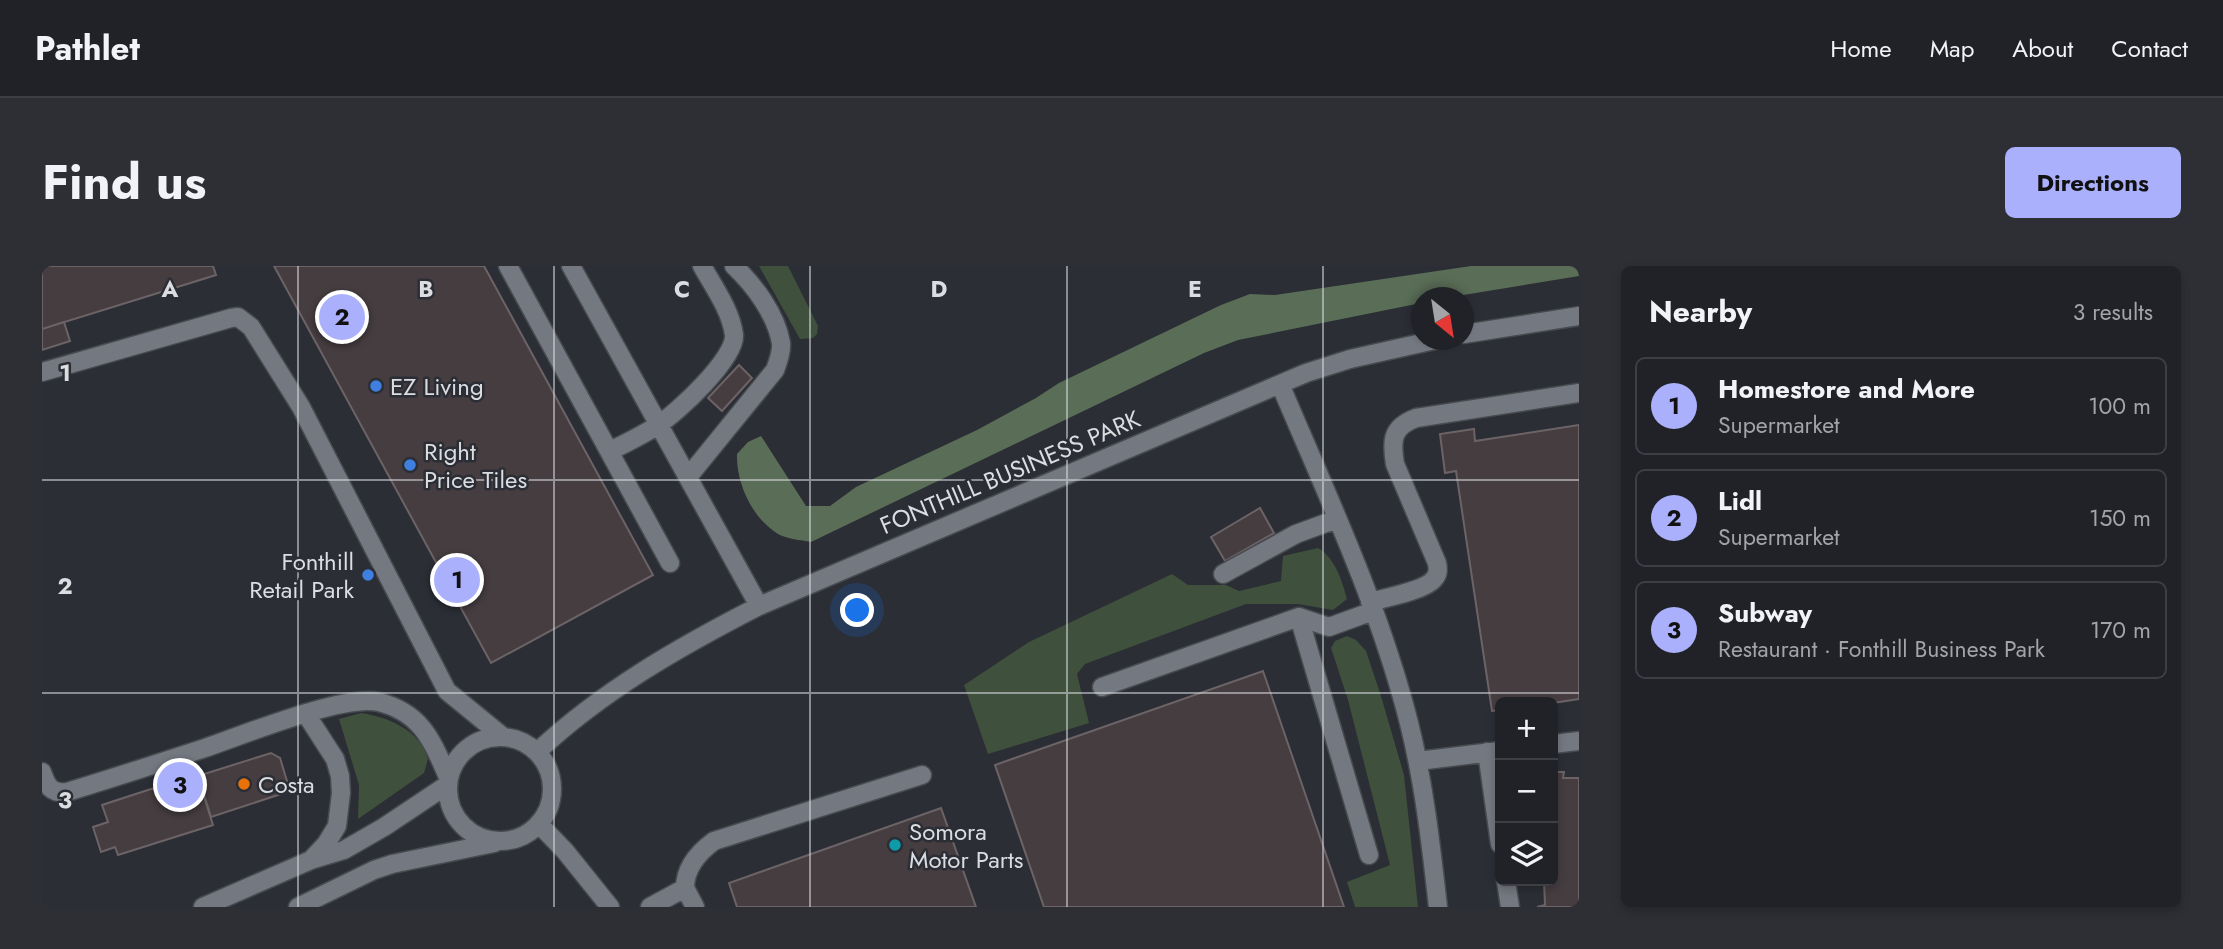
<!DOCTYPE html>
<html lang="en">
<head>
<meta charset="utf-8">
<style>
  :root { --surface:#202228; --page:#2d2f34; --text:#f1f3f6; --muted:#a2a4a8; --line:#3d3f45; --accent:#aab0fb }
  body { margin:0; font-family:Jost,sans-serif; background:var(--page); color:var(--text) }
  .controls { position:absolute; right:21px; bottom:21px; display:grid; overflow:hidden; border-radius:10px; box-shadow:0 4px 10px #0003 }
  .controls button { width:63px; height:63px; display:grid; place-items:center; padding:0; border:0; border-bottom:2px solid var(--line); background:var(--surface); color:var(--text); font:35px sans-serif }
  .compass { position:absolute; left:1369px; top:21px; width:63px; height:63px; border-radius:50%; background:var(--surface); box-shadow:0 4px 10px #0003; rotate:150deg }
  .you { position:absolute; left:816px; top:345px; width:24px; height:24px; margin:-18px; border:5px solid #fff; border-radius:50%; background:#1a73e8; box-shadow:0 0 0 10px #1a73e833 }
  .badge { display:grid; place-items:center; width:46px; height:46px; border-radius:50%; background:var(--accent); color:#111; font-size:23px; font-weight:700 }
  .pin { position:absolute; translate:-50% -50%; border:4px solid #fff; box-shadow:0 2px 7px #0006 }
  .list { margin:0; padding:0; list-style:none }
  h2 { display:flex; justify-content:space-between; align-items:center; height:91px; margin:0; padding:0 28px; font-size:30px }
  h2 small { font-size:23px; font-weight:400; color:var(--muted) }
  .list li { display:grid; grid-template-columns:46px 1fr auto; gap:21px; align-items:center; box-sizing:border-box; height:98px; margin:0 14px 14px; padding:0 14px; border:2px solid var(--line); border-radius:10px }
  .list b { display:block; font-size:26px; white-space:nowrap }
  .list p { margin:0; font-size:23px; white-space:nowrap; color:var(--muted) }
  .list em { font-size:23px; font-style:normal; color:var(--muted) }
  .icon { flex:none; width:38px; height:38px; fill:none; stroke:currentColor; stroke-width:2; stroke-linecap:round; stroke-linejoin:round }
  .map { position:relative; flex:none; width:1537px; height:641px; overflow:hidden; border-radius:10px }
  header { display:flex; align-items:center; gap:42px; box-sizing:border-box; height:98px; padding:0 35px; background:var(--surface); border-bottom:2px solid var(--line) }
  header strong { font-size:33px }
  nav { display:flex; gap:38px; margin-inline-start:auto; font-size:24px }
  .intro { display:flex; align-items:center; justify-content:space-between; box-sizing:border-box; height:168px; padding:0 42px }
  h1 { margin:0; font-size:49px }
  .button { padding:18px 32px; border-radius:10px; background:var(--accent); color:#111; font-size:24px; font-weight:700 }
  main { display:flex; gap:42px; padding:0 42px }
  aside { flex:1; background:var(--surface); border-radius:10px; box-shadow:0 4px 10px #0003 }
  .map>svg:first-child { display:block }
  .green { fill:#3f503c }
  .forest { fill:#5a6e57 }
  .building { fill:#453d40; stroke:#6c6367; stroke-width:2 }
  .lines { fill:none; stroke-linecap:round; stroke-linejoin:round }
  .minor-casing { stroke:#474a4f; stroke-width:21 }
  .minor { stroke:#747880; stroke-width:18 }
  .grid { fill:none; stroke:#dbdde1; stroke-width:2; stroke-opacity:0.55 }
  .shop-dot { fill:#3f7fe0; stroke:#2b2e35; stroke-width:2.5 }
  .food-dot { fill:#e8710a; stroke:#2b2e35; stroke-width:2.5 }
  .culture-dot { fill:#0f9aa8; stroke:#2b2e35; stroke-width:2.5 }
  .labels { text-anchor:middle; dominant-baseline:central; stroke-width:5; stroke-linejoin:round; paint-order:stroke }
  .poi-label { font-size:24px; fill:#dbdde1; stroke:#2b2e35; text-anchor:start }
  .street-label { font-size:24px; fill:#dbdde1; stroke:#2b2e35 }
  .grid-label { font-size:23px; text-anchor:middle; font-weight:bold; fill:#dbdde1; stroke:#2b2e35; stroke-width:5; stroke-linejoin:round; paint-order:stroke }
</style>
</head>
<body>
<header>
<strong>Pathlet</strong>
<nav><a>Home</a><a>Map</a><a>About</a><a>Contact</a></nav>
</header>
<div class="intro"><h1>Find us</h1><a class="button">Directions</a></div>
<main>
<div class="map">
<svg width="1537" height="641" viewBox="0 0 1537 641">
  <rect width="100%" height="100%" fill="#2b2e35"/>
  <path class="green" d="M717,0H746L776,60L775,68L771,72L758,73Z
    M1276,282C1293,292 1300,314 1305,333L1291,344L1256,338H1204L1043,398L1035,408L1047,457L946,488L922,419L987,376L1130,308L1146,319H1184L1197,325L1239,315L1241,290Z
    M1305,370L1314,374L1324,385L1339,430L1362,509L1376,641H1313L1305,616L1348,599L1306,434L1289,382L1293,375Z
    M319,447C346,451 378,464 386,493L382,507L316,553L317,519L297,453Z"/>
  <path class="forest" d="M1429,0H1537V10L1409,31L1380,32L1379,37L1196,74L1162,87L769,276C759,274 745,273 736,268C710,252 694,217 695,188L706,176L719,170L764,240H788L814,221L935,164L994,132L1017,117L1179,39L1208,28L1233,29Z"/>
  <path class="building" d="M0,0H171L174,9L0,63Z
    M232,0H442L611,309L449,397Z
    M22,56L28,75L0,84V63Z
    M697,99L710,112L680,145L666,132Z
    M1537,159V433L1511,437L1458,436V444L1450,445L1414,205L1403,207L1398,168L1432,163L1433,175Z
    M1218,242L1232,267L1183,295L1169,271Z
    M1221,405L1302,641H1002L953,499Z
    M229,487L238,492L248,525L169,551L156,510Z
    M1511,506H1522L1521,512H1537V641H1495L1503,639L1502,615H1511Z
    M155,508L171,559L76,589L73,581L59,586L51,561L66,556L60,539Z
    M899,542L934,641H695L687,617Z"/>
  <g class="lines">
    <g class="minor-casing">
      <path id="minor" d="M466,0L628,297
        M529,0L717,340
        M1422,68L1537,50
        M0,106L189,52L196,51L209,61L259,141L405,425L460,470
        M1238,118C1285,229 1337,339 1367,457C1382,517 1389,579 1396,641
        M568,185C584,177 601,169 616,159C635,147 694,92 692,69C689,45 672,21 660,0
        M646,211L733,104C736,96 740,86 739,77C734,48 712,19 692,0
        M1181,308L1254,268L1295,253
        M1328,336C1343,332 1384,324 1392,313C1397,308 1396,302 1395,297L1353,198C1349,174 1350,161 1374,152L1537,127
        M1257,351L1327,589
        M1060,421L1257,351L1287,361L1331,345
        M264,448L293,493L298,510L299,527L295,560L284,578L269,594
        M406 523a52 52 0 1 1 104 0a52 52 0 1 1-104 0Z
        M1511,478L1537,475
        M495,486C560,425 637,381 717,340L1264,107L1308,93L1393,74
        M1445,486L1458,578
        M1376,495L1458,485
        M0,506C5,520 9,528 25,526C71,512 117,497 163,482C201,469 301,428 337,436C380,447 390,475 406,511
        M497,558L523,585L568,641
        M1464,615L1468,641
        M643,622L653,641
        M161,641L269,594L302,584L342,561L405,519
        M256,641L332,604L350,598L452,577
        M608,641L643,622C643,602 657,586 672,575L880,509"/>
    </g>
    <use href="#minor" class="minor"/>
  </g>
  <path class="grid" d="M256,0V641M512,0V641M768,0V641M1025,0V641M1281,0V641M0,214H1537M0,427H1537"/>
  <g class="shop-dot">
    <circle cx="334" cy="120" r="7"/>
    <circle cx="368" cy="199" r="7"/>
    <circle cx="326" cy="309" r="7"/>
  </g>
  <circle class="food-dot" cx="202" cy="518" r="7"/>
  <circle class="culture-dot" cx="853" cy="579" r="7"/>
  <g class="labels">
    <g class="poi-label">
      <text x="348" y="120">EZ Living</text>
      <text x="382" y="185">Right<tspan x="382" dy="28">Price Tiles</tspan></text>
      <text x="312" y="295" text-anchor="end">Fonthill<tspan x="312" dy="28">Retail Park</tspan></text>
      <text x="216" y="518">Costa</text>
      <text x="867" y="565">Somora<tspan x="867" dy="28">Motor Parts</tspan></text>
    </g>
    <g class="street-label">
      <text transform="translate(968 206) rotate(-23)">FONTHILL BUSINESS PARK</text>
    </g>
  </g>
  <g class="grid-label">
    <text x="128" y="31">A</text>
    <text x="384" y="31">B</text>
    <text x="640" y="31">C</text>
    <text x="897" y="31">D</text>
    <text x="1153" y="31">E</text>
    <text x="23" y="115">1</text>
    <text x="23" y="328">2</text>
    <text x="23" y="542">3</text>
  </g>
</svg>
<div class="controls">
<button>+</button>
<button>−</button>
<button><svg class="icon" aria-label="layers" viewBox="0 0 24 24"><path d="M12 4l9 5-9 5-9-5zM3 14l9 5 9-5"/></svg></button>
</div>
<svg class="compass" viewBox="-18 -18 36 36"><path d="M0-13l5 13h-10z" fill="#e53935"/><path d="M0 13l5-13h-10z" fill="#a2a4a8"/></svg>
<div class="you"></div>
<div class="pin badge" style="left:415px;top:314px">1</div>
<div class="pin badge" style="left:300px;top:51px">2</div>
<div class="pin badge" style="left:138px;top:519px">3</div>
</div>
<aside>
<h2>Nearby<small>3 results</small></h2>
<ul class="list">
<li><span class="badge">1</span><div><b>Homestore and More</b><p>Supermarket</p></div><em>100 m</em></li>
<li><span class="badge">2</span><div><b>Lidl</b><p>Supermarket</p></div><em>150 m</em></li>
<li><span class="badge">3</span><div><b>Subway</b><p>Restaurant · Fonthill Business Park</p></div><em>170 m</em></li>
</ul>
</aside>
</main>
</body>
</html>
